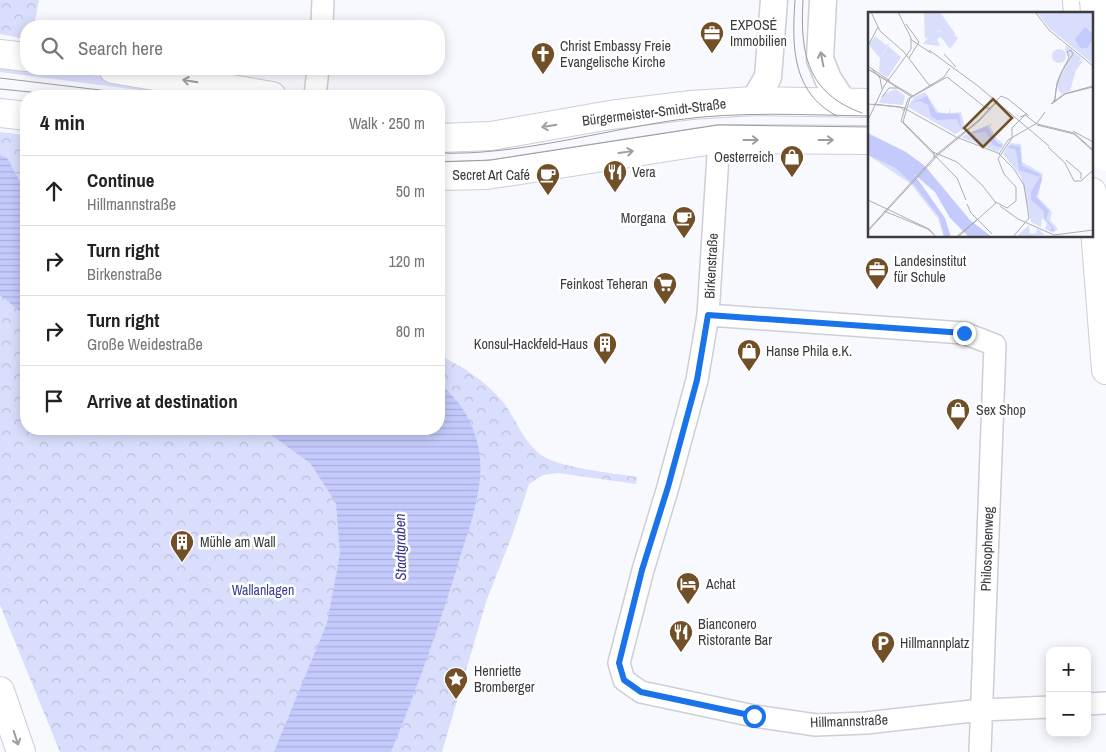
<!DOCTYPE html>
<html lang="en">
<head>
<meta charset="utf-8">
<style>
  :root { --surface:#fff; --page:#f6f6f6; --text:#222; --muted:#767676; --line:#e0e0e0 }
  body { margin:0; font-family:"Archivo Narrow",sans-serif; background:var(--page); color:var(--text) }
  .controls { position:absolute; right:15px; bottom:15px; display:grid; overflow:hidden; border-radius:10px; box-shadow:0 2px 12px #0003 }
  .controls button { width:45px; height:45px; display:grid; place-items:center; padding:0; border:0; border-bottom:1px solid var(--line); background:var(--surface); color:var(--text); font:25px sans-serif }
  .stop { position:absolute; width:15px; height:15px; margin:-11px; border:4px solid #1a73e8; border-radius:50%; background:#fff }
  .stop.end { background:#1a73e8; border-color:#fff; box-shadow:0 1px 5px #0008 }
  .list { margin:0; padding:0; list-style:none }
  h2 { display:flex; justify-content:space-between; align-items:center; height:65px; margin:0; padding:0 20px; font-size:21px }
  h2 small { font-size:16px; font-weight:400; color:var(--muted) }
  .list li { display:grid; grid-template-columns:32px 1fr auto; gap:15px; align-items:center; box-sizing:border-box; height:70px; padding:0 20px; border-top:1px solid var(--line) }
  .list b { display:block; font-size:19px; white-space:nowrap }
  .list p { margin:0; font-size:16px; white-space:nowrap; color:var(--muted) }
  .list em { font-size:16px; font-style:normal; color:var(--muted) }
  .icon { flex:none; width:28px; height:28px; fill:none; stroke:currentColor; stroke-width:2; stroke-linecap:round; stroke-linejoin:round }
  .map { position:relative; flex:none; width:1106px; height:752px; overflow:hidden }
  .search { position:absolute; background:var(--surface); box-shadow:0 2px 12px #0003; left:20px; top:20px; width:425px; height:55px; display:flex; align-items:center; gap:12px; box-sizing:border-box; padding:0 18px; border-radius:20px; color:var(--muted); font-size:19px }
  .panel { position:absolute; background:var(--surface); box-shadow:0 2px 12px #0003; left:20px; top:90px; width:425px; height:345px; border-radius:20px }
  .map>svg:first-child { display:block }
  .grass { fill:#d9defc }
  .park { fill:url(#park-crowns) }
  .water { fill:url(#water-rules) }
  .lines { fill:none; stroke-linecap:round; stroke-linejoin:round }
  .minor-casing { stroke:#cdced7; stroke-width:24 }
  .tertiary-casing { stroke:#cdced7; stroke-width:29 }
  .secondary-casing { stroke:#cdced7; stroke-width:30 }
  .minor { stroke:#fff; stroke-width:21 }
  .tertiary { stroke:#fff; stroke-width:26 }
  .secondary { stroke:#fff; stroke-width:28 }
  .tram { stroke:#9b9ca0; stroke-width:1 }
  .trunk-bridge-casing { stroke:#cdced7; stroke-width:30; stroke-linecap:butt }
  .trunk-bridge { stroke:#fff; stroke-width:28 }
  .oneway { stroke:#9e9ea0 }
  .route { stroke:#1a73e8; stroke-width:6 }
  .labels { text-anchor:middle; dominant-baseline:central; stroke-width:5; stroke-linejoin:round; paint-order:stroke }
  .poi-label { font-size:14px; fill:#3c3c40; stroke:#fff; text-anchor:start }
  .street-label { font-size:14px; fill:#3c3c40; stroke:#fff }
  .park-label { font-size:14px; fill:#3f409a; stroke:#fff }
  .water-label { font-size:15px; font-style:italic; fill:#373690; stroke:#fff }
  .inset-river { fill:none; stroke:#c4cbfc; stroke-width:2.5 }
  .inset-road { fill:none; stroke:#adadb2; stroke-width:1 }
  .view { fill:#714f27; fill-opacity:0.15; stroke:#714f27; stroke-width:2.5 }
  .inset-edge { fill:none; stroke:#3c3c40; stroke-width:2.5 }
</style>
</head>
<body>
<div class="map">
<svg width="1106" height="752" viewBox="0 0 1106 752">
  <defs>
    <pattern id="park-crowns" width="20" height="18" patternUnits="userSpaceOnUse" patternTransform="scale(1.25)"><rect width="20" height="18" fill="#d9defc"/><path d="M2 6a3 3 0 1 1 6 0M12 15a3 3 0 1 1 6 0" fill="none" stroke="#bbbfd9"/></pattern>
    <pattern id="water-rules" width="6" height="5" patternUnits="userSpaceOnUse" patternTransform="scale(1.25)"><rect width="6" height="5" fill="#c4cbfc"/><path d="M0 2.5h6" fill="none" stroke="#a9afd9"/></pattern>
  </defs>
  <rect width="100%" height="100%" fill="#f8f9fe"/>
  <path class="grass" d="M0,63L26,69H55L224,96H184L0,72Z"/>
  <path class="park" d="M0,0H39L34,26H26V39L0,34Z
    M0,132L26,135V429H439V355C463,367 486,381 503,402C516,419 523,441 541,455C559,468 613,473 637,477L636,484L558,473L543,475L529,484L512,536L487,599L442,752H60L0,605Z"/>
  <path class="water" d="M0,155L7,158L26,193V316L0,295Z
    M439,384C463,402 477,428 480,458C483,488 471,523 462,551C442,619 418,686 391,752H274L327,623L340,554L336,503L310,463L263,429H439Z"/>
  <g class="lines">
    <g class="minor-casing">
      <path id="minor" d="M322,26L323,0
        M315,96L318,69
        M719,139L708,315L697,380L668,487L643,570L619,663L624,680L641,692L754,716L816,725L866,723L981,710L1050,707
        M708,315L964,333L995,345L980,752
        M1087,704L1106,703"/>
    </g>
    <g class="tertiary-casing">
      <path id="tertiary" d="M823,0L820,59L828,79L843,102
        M754,101L768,77L774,0"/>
    </g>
    <g class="secondary-casing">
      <path id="secondary" d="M1077,0L1078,14
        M0,54L26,57
        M113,69L272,96
        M0,113L26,116
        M439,138L491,136L610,115L691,105L754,101L870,103
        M439,176L487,175L719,139L870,140
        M1092,192L1106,370
        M0,691L21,752"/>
    </g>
    <use href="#minor" class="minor"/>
    <use href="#tertiary" class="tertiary"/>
    <use href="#secondary" class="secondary"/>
    <path class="tram" d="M795,0C792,45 791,92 837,116
      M803,0C800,54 807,93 862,113
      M0,78L150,96
      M0,89L70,96
      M1092,119H1106
      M1092,129H1106
      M439,153C515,156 600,131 676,120C740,111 806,115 870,116
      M439,162L491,160L718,125L870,127"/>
    <g class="trunk-bridge-casing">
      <path id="trunk-bridge" d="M1094,0L1106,157"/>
    </g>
    <use href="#trunk-bridge" class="trunk-bridge"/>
  </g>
  <defs><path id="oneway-shaft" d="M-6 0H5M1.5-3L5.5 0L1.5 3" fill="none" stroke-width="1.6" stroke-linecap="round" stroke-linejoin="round" transform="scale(1.25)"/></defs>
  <g class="oneway">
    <use href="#oneway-shaft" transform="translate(822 59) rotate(-101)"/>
    <use href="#oneway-shaft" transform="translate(190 81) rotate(-171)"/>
    <use href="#oneway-shaft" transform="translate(549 126) rotate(170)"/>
    <use href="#oneway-shaft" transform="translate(751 140)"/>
    <use href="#oneway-shaft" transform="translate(826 140)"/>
    <use href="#oneway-shaft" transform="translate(626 152) rotate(-8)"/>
    <use href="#oneway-shaft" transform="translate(16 738) rotate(72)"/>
  </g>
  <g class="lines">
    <path class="route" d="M754,716L641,692L624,680L619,663L642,570L668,487L697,380L708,315L964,333"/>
  </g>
  <defs>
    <g id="office-pin" transform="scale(1.25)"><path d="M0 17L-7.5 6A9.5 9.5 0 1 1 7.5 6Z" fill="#714f27" stroke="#fff"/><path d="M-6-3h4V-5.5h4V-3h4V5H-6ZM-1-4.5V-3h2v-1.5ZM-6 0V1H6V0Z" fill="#fff"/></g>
    <g id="church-pin" transform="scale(1.25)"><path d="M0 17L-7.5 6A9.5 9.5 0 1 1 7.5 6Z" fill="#714f27" stroke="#fff"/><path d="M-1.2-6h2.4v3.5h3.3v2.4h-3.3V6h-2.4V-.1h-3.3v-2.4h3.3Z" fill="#fff"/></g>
    <g id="shop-pin" transform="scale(1.25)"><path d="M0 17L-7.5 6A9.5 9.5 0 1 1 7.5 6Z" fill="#714f27" stroke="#fff"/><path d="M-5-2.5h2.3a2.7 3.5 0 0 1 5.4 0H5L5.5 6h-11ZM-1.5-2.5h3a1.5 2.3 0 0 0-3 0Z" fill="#fff"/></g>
    <g id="restaurant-pin" transform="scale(1.25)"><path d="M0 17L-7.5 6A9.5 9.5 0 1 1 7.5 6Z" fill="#714f27" stroke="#fff"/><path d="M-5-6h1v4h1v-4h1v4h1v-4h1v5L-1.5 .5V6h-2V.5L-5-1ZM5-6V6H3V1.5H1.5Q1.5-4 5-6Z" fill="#fff"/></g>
    <g id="cafe-pin" transform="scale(1.25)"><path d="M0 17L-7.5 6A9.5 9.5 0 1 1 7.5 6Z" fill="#714f27" stroke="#fff"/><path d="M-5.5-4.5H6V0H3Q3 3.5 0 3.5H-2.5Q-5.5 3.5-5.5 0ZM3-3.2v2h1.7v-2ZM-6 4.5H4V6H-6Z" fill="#fff"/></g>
    <g id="supermarket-pin" transform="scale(1.25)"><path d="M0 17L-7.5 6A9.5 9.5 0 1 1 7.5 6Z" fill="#714f27" stroke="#fff"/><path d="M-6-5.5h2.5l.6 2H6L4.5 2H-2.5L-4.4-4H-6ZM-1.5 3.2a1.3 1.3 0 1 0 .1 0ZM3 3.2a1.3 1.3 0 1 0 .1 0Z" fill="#fff"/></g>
    <g id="building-pin" transform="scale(1.25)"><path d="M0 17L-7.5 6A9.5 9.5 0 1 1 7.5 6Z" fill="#714f27" stroke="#fff"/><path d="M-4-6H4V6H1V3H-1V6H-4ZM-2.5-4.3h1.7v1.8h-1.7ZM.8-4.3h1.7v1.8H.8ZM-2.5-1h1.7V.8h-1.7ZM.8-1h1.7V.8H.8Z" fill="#fff"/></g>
    <g id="hotel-pin" transform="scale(1.25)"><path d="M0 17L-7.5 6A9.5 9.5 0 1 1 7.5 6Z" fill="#714f27" stroke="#fff"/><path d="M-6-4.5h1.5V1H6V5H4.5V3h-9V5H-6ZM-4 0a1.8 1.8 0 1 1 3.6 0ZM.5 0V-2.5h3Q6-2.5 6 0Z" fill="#fff"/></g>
    <g id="parking-pin" transform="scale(1.25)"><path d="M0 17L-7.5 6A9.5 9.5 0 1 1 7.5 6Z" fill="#714f27" stroke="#fff"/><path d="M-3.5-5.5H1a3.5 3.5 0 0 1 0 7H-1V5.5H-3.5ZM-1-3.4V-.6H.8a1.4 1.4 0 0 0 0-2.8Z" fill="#fff"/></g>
    <g id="sight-pin" transform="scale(1.25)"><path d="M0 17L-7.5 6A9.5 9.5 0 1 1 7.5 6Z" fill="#714f27" stroke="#fff"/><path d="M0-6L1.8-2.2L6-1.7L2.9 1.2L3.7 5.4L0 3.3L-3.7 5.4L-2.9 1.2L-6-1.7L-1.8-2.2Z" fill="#fff"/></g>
  </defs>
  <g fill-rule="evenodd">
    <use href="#office-pin" x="712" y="33"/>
    <use href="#church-pin" x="543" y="54"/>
    <use href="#shop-pin" x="792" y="157"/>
    <use href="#restaurant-pin" x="615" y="172"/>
    <use href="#cafe-pin" x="548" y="175"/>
    <use href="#cafe-pin" x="684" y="218"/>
    <use href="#office-pin" x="877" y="269"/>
    <use href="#supermarket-pin" x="665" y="284"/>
    <use href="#building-pin" x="605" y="344"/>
    <use href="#shop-pin" x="749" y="351"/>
    <use href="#shop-pin" x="958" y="410"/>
    <use href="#building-pin" x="182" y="542"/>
    <use href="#hotel-pin" x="688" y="584"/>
    <use href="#restaurant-pin" x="681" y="632"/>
    <use href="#parking-pin" x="883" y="643"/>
    <use href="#sight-pin" x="456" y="679"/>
  </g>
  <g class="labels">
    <g class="poi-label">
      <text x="730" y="25">EXPOSÉ<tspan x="730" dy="16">Immobilien</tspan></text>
      <text x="560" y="46">Christ Embassy Freie<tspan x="560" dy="16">Evangelische Kirche</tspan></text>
      <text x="774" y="157" text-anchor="end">Oesterreich</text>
      <text x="632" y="172">Vera</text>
      <text x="530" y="175" text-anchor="end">Secret Art Café</text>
      <text x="666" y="218" text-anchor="end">Morgana</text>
      <text x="894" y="261">Landesinstitut<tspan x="894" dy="16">für Schule</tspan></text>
      <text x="648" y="284" text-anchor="end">Feinkost Teheran</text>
      <text x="588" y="344" text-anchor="end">Konsul-Hackfeld-Haus</text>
      <text x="766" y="351">Hanse Phila e.K.</text>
      <text x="976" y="410">Sex Shop</text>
      <text x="200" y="542">Mühle am Wall</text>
      <text x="706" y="584">Achat</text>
      <text x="698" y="624">Bianconero<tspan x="698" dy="16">Ristorante Bar</tspan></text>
      <text x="900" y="643">Hillmannplatz</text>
      <text x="474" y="671">Henriette<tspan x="474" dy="16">Bromberger</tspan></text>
    </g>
    <g class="street-label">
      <text transform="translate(654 112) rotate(-7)">Bürgermeister-Smidt-Straße</text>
      <text transform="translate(711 266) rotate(-87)">Birkenstraße</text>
      <text transform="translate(987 549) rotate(-88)">Philosophenweg</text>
      <text transform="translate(849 721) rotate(-2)">Hillmannstraße</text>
    </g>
    <g class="park-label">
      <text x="263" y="590">Wallanlagen</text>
    </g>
    <g class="water-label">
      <text transform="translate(400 547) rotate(-91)">Stadtgraben</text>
    </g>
  </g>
  <g transform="translate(868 12)">
    <rect width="225" height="225" fill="#f8f9fe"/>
    <path d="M56,0H72L88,23L71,18L57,27ZM71,19L82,20L90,26L82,37L73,25L69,27L72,34L55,32L62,23ZM20,34L33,45L20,65L15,61L13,44ZM184 44a7 7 0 1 1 14 0a7 7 0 1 1-14 0Z" fill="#d9defc"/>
    <path d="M169,0H225V52L181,16ZM7,24L18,33L22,31L13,43L19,49L16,61L20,66L11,60L12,46L1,33ZM198,33L214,47L210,50L216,48L208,58L202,79L193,82L189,75L191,66L203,47L197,39ZM28,77L37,84L35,93L11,91L15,82ZM57,80L70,100L80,102L83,95L82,101L93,100L97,116L87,122L40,95L46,85ZM125,111L122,114L129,127L136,132L130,140L93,125ZM142,131L153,132L154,150L175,162L170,185L184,200L182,208L190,217L185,221L177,217L179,211L174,206L173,215L163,210L153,164L135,142ZM0,143L27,156L46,173L71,207L76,225L70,207L43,172ZM161,213L162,222L168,221L169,216L177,223L148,225Z" fill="#d9defc"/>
    <path d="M217,15L225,22V27L219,36H212L207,27ZM59,84L68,101L91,102L94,118L89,107L69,108L63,104L60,93L52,89L43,91ZM119,114L129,131L134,133V136L125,133L118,120L98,122ZM0,121L38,140L57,154L102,208L124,225H101L82,206L67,180L46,162L77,206L83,225H76L71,206L46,173L27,156L0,143ZM143,133L152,135L154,154L172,162L174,168L168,185L181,199L178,207L186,216V219H182L184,216L176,206V199L163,188V180L172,165L151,158L148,138L139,135Z" fill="#c4cbfc"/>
    <path class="inset-river" d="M0,127L54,159M57,161L91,202L94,201"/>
    <path class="inset-road" d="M3,0L12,19L36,40L61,73H65M167,0L181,18L225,54M38,12L51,30L41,46M42,27L63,41M0,34L10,15M61,38L110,74L181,134M76,42L88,55M0,54L22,69M82,56L76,65L40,87L33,109L89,166L98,188M0,57L44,85M0,57L45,84M4,57L12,66L14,77M14,85L21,76H30M140,87L161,104M185,90L187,87L188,77L191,66L195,57L201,46L199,40L203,38L205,42L193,61L189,71L187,87L186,90M0,92L33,95L36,99M6,92L38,96M183,92L196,82L225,74M184,92L197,82L225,75M36,96L88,125L130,141L146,157L156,173L161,206L145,225M152,105L157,103L169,112L206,121L225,138M0,108L16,74L43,37V26L30,0M169,113L206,122L225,139M205,119L225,130M180,135L197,151L206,169H213L225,158M65,140L89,150L114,173L128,191L90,225M131,142L140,128L169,111L177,100M66,146V141L35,110L42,86L79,65L118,96H122M198,148L213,161V167M0,188L61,217L68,225M128,190L139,196L148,189V175L136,162L130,147L144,126V116L159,101M99,192L103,201L124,222M132,194L150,207L186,223L225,218M16,199L60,217L68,225M0,218L69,142L111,108L133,84L140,87M0,219L71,142L111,109L130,89M88,225L110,207"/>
    <path class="view" d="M125,87L144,106L115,135L96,116Z"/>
    <rect width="225" height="225" class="inset-edge"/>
  </g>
</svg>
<div class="controls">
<button>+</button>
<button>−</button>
</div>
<div class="stop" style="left:754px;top:716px"></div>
<div class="stop end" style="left:964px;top:333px"></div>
<div class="search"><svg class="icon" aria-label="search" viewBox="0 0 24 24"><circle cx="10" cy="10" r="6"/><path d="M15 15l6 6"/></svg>Search here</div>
<section class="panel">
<h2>4 min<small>Walk · 250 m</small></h2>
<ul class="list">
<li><svg class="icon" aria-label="ahead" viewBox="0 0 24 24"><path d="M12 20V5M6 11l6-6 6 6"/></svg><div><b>Continue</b><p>Hillmannstraße</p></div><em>50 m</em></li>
<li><svg class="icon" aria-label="right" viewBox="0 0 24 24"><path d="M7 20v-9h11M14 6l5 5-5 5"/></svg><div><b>Turn right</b><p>Birkenstraße</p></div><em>120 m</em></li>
<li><svg class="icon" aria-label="right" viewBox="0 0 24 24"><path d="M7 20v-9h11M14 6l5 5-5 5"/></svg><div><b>Turn right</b><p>Große Weidestraße</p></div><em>80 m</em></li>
<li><svg class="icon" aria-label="arrive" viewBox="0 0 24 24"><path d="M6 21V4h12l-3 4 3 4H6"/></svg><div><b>Arrive at destination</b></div></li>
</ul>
</section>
</div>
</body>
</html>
